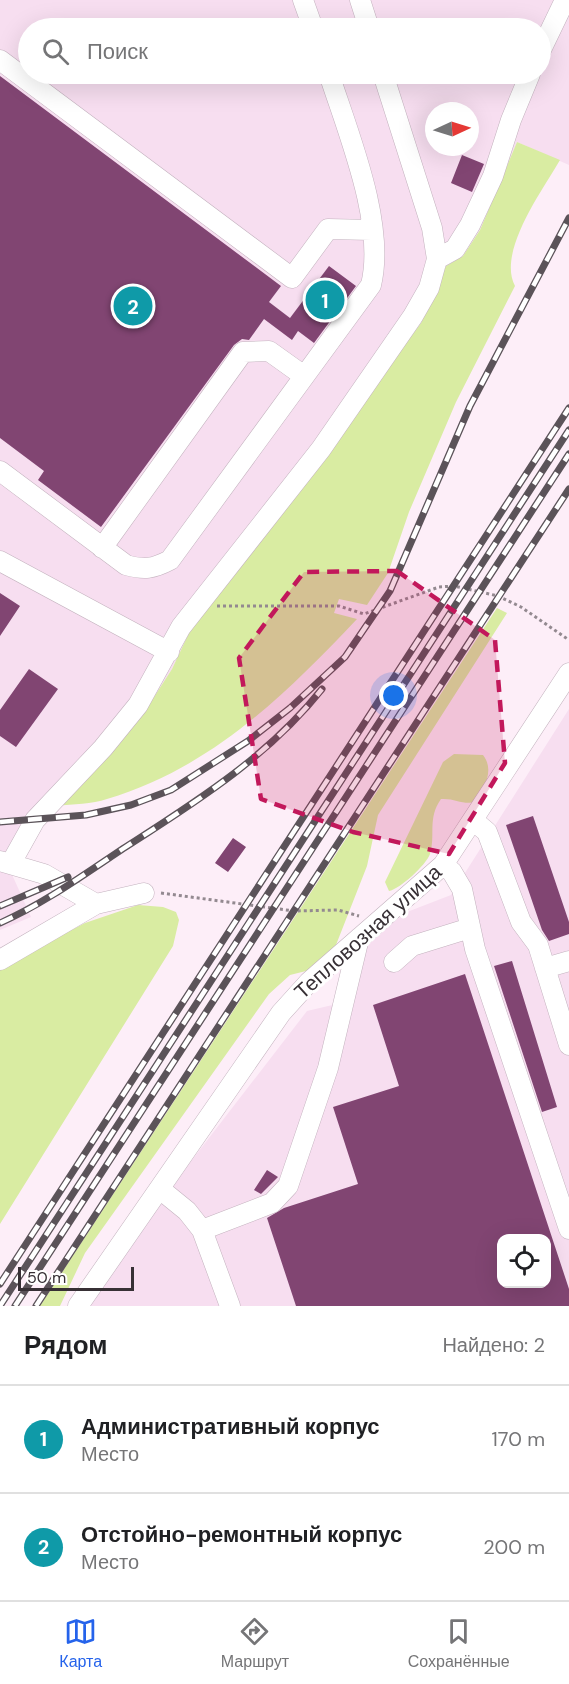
<!DOCTYPE html>
<html lang="ru">
<head>
<meta charset="utf-8">
<style>
  :root { --surface:#fff; --page:#f2f2f2; --text:#202124; --muted:#757577; --line:#e0e0e0; --accent:#2563eb }
  body { margin:0; font-family:"DM Sans",sans-serif; background:var(--page); color:var(--text) }
  .controls { position:absolute; right:18px; bottom:18px; display:grid; overflow:hidden; border-radius:12px; box-shadow:0 6px 24px #0002 }
  .controls button { width:54px; height:54px; display:grid; place-items:center; padding:0; border:0; border-bottom:2px solid var(--line); background:var(--surface); color:var(--text); font:30px sans-serif }
  .compass { position:absolute; left:425px; top:102px; width:54px; height:54px; border-radius:50%; background:var(--surface); box-shadow:0 6px 24px #0002; rotate:86deg }
  .scale { position:absolute; left:18px; bottom:15px; width:116px; box-sizing:border-box; padding-left:6px; border:3px solid #373035; border-top:0; font-size:16px; line-height:21px; white-space:nowrap; color:#373035; -webkit-text-stroke:4px #fff; paint-order:stroke }
  .you { position:absolute; left:394px; top:696px; width:21px; height:21px; margin:-15px; border:4px solid #fff; border-radius:50%; background:#1a73e8; box-shadow:0 0 0 9px #1a73e833 }
  .badge { display:grid; place-items:center; width:39px; height:39px; border-radius:50%; background:var(--accent); color:#fff; font-size:20px; font-weight:700 }
  .pin { position:absolute; translate:-50% -50%; border:3px solid #fff; box-shadow:0 2px 6px #0006 }
  .list { margin:0; padding:0; list-style:none }
  h2 { display:flex; justify-content:space-between; align-items:center; height:78px; margin:0; padding:0 24px; font-size:26px }
  h2 small { font-size:20px; font-weight:400; color:var(--muted) }
  .list li { display:grid; grid-template-columns:39px 1fr auto; gap:18px; align-items:center; box-sizing:border-box; height:108px; padding:0 24px; border-top:2px solid var(--line) }
  .list b { display:block; font-size:22px; white-space:nowrap }
  .list p { margin:0; font-size:20px; white-space:nowrap; color:var(--muted) }
  .list em { font-size:20px; font-style:normal; color:var(--muted) }
  .icon { flex:none; width:33px; height:33px; fill:none; stroke:currentColor; stroke-width:2; stroke-linecap:round; stroke-linejoin:round }
  .map { position:relative; flex:none; width:569px; height:1306px; overflow:hidden }
  .search { position:absolute; background:var(--surface); box-shadow:0 6px 24px #0002; left:18px; right:18px; top:18px; height:66px; display:flex; align-items:center; gap:15px; box-sizing:border-box; padding:0 21px; border-radius:33px; color:var(--muted); font-size:22px }
  .sheet { height:294px; background:var(--surface) }
  nav { display:flex; justify-content:space-around; align-items:center; box-sizing:border-box; height:84px; border-top:2px solid var(--line); background:var(--surface); font-size:16px; color:var(--muted) }
  nav a { display:grid; justify-items:center; gap:3px }
  nav .on { color:var(--accent) }
  .map>svg:first-child { display:block }
  .built { fill:#f7def0; fill-rule:evenodd }
  .green { fill:#d9eca2 }
  .building { fill:#814572; fill-rule:evenodd }
  .lines { fill:none; stroke-linecap:round; stroke-linejoin:round }
  .minor-casing { stroke:#c3b2be; stroke-width:21 }
  .path { stroke:#938990; stroke-width:3; stroke-dasharray:3 3; stroke-linecap:butt }
  .minor { stroke:#fff; stroke-width:20 }
  .rail-casing { stroke:#5b5359; stroke-width:7 }
  .rail { stroke:#fff; stroke-width:4.5; stroke-dasharray:14; stroke-linecap:butt }
  .marked { fill:#c2185b; fill-opacity:0.2; stroke:#c2185b; stroke-width:4.5; stroke-dasharray:12 8; stroke-linejoin:round }
  .labels { text-anchor:middle; dominant-baseline:central; stroke-width:6; stroke-linejoin:round; paint-order:stroke }
  .street-label { font-size:21px; fill:#373035; stroke:#fff }
</style>
</head>
<body>
<div class="map">
<svg width="569" height="1306" viewBox="0 0 569 1306">
  <rect width="100%" height="100%" fill="#fdeef8"/>
  <path class="built" d="M0,0H569V165L517,142L480,230L463,256L446,266L421,323L189,633L172,669L145,711L37,828L10,870L31,917L0,930ZM28,28H540V74H28ZM434,111H470V147H434Z
    M569,709V1306H91L94,1287L307,1011L341,1003L363,945L407,912L451,895ZM502,1238H546V1284H502Z"/>
  <path class="green" d="M517,142L560,160C542,191 497,252 515,286L456,402L409,512L388,573L367,605L339,599L334,613L357,619C284,696 211,768 107,799C92,804 73,804 57,806L145,711L172,669L189,633L421,323L446,266L463,256L480,230Z
    M497,608L507,613L378,815L367,866L334,950L314,969L290,975L269,994L85,1253L60,1306H40Z
    M454,754L483,755C495,770 484,788 476,802C462,805 455,798 441,799C427,819 436,835 430,854C426,865 400,889 389,891L385,882L443,762Z
    M138,905L163,907L176,912L179,920L173,946L0,1224V967L85,923Z"/>
  <path class="building" d="M0,76L281,286L269,302L290,318L329,266L356,286L314,343L298,331L292,340L264,319L249,340L242,339L234,345L101,527L38,480L44,471L0,438Z
    M462,155L484,164L472,192L451,183Z
    M0,593L20,606L0,636Z
    M29,669L58,689L16,747L0,736V710Z
    M533,816L569,922V934L549,941L542,930L506,825Z
    M233,838L246,847L228,872L215,863Z
    M512,961L557,1107L542,1112L494,966Z
    M465,974L569,1289V1306H296L267,1218L284,1208L358,1184L333,1107L399,1086L373,1005ZM501,1239H546V1284H501Z
    M267,1170L278,1177L261,1194L254,1190Z"/>
  <g class="lines">
    <g class="minor-casing">
      <path id="minor" d="M303,0L313,28
        M360,0L369,28
        M540,52L565,0
        M0,60L292,278L328,229L372,230
        M437,259L455,249L470,225L493,176L511,120L530,74
        M0,471L126,565C144,570 153,569 170,560L371,285C386,224 348,133 329,74
        M102,548L243,352L269,351L304,376
        M0,561L169,652
        M474,821L487,832L521,922L538,945L569,1045
        M0,861L44,874L96,904
        M11,863L35,820L103,748L138,705L181,627L321,449L413,316L429,288L437,259L432,228L383,74
        M443,865L452,872L462,889L475,949L569,1229
        M0,960L96,904L144,893
        M394,962L412,946L470,928
        M545,968L569,961
        M160,1189L187,1211L202,1230L230,1306
        M202,1230L272,1203L288,1186L328,1068L359,938
        M78,1306L281,1013L309,982L443,865L569,673"/>
    </g>
    <path class="path" d="M217,606H339L364,614L439,587L454,586L498,596L521,607L569,640
      M161,893L294,911L338,910L359,916"/>
    <use href="#minor" class="minor"/>
    <g class="rail-casing">
      <path id="rail" d="M0,822L86,815L131,805L171,790L248,741L290,708L345,657L390,591L470,406L569,218
        M0,906L68,877
        M0,923C43,904 82,876 121,850C194,803 267,758 322,689
        M0,1284L569,408
        M0,1306L569,430
        M15,1306L569,454
        M36,1306L569,489"/>
    </g>
    <use href="#rail" class="rail"/>
  </g>
  <path class="marked" d="M397,571L495,640L505,763L449,854L353,832L261,799L239,658L304,572Z"/>
  <g class="labels">
    <g class="street-label">
      <text transform="translate(368 932) rotate(-42)">Тепловозная улица</text>
    </g>
  </g>
</svg>
<div class="controls">
<button><svg class="icon" aria-label="locate" viewBox="0 0 24 24"><circle cx="12" cy="12" r="6"/><path d="M12 2v4M12 18v4M2 12h4M18 12h4"/></svg></button>
</div>
<svg class="compass" viewBox="-18 -18 36 36"><path d="M0-13l5 13h-10z" fill="#e53935"/><path d="M0 13l5-13h-10z" fill="#757577"/></svg>
<div class="scale">50 m</div>
<div class="you"></div>
<div class="pin badge" style="left:325px;top:300px;background:#0f9aa8">1</div>
<div class="pin badge" style="left:133px;top:306px;background:#0f9aa8">2</div>
<div class="search"><svg class="icon" aria-label="search" viewBox="0 0 24 24"><circle cx="10" cy="10" r="6"/><path d="M15 15l6 6"/></svg>Поиск</div>
</div>
<section class="sheet">
<h2>Рядом<small>Найдено: 2</small></h2>
<ul class="list">
<li><span class="badge" style="background:#0f9aa8">1</span><div><b>Административный корпус</b><p>Место</p></div><em>170 m</em></li>
<li><span class="badge" style="background:#0f9aa8">2</span><div><b>Отстойно-ремонтный корпус</b><p>Место</p></div><em>200 m</em></li>
</ul>
</section>
<nav>
<a class="on"><svg class="icon" aria-label="map" viewBox="0 0 24 24"><path d="M3 6l6-2 6 2 6-2v14l-6 2-6-2-6 2zM9 4v14M15 6v14"/></svg>Карта</a>
<a><svg class="icon" aria-label="directions" viewBox="0 0 24 24"><path d="M12 3l9 9-9 9-9-9zM9 14v-3h6M13 9l2 2-2 2"/></svg>Маршрут</a>
<a><svg class="icon" aria-label="saved" viewBox="0 0 24 24"><path d="M7 4h10v16l-5-4-5 4z"/></svg>Сохранённые</a>
</nav>
</body>
</html>
